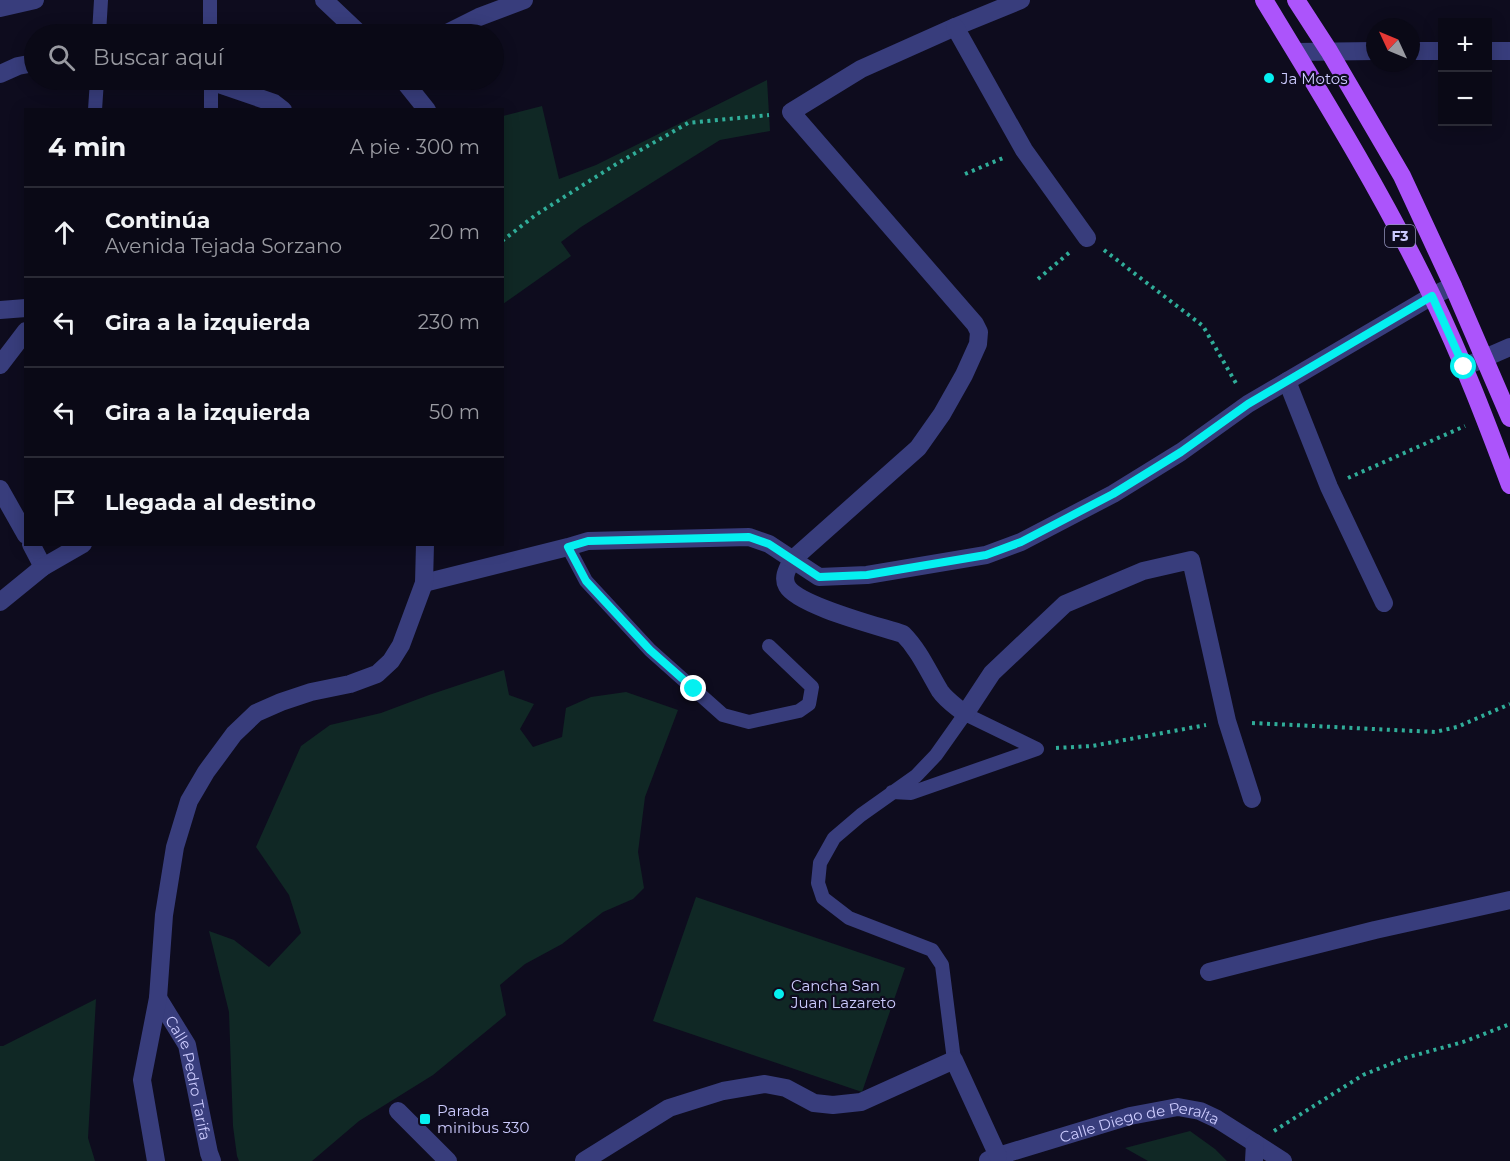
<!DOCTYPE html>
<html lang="es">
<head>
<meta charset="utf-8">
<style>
  :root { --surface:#0a0916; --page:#13121f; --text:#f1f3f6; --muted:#999aa1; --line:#2a2a35 }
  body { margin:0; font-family:Montserrat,sans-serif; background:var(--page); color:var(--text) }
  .controls { position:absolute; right:18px; top:18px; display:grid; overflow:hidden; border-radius:0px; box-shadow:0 3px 15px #0003 }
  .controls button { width:54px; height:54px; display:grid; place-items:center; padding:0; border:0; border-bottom:2px solid var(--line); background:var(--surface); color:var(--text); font:30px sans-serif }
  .compass { position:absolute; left:1366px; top:18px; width:54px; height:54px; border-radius:50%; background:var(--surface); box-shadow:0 3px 15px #0003; rotate:314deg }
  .stop { position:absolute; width:18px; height:18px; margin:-14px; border:4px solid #05f0f0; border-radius:50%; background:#fff }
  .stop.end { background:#05f0f0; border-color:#fff; box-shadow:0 2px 6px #0008 }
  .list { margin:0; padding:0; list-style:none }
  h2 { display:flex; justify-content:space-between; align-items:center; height:78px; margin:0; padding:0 24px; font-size:26px }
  h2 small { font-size:20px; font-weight:400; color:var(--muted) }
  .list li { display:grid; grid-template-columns:39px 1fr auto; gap:18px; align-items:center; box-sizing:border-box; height:90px; padding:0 24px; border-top:2px solid var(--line) }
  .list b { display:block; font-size:22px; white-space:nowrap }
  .list p { margin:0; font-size:20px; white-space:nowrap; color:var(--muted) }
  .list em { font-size:20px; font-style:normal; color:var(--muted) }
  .icon { flex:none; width:33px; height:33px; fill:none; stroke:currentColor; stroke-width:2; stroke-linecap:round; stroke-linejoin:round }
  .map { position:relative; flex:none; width:1510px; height:1161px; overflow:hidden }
  .search { position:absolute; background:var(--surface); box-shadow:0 3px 15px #0003; left:24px; top:24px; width:480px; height:66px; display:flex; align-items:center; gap:15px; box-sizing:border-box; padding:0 21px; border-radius:33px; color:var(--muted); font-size:22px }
  .panel { position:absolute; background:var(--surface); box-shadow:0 3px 15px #0003; left:24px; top:108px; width:480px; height:438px; border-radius:0px }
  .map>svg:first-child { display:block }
  .green { fill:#102825 }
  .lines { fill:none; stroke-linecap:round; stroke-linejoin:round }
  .path { stroke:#30ad99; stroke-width:4; stroke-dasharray:3 4.5; stroke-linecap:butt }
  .lane { stroke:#383d7c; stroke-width:14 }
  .street { stroke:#383d7c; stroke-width:18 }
  .primary { stroke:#ac54fb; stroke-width:18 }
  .route { stroke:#05f0f0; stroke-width:8 }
  .poi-dot { fill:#05f0f0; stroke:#0e0c1e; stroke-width:2 }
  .labels { text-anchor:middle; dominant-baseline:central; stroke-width:4.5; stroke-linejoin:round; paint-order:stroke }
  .shield { fill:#0e0c1e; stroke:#9392bb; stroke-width:1.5 }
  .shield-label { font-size:14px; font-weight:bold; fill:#cccbfe }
  .poi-label { font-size:15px; fill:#cccbfe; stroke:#0e0c1e; text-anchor:start }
  .street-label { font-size:15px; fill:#cccbfe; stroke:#0e0c1e }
</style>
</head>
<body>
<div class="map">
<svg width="1510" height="1161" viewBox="0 0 1510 1161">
  <rect width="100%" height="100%" fill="#0e0c1e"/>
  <path class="green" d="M767,80L770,131L720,140L581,227L561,242L571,256L503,304V116L542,106L559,179L596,165Z
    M504,670L509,695L534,704L520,729L533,747L562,737L566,708L591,697L626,692L678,710L645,797L638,852L644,888L633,899L603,912L562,944L525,964L500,985L506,1015L433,1075L359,1121L312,1161H239L237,1156L233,1126L229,1012L209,931L234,940L269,967L301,933L289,895L256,847L301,746L330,725L381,713L429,695Z
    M696,897L905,968L862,1092L653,1021Z
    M96,999L88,1138L95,1161H0V1046H3Z
    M1190,1131L1215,1149L1227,1161H1148L1125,1148Z"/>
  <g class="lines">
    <path class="path" d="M965,174L1003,158
      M502,241L537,214L618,163L688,123L769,115
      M1104,250L1203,326L1237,385
      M1038,279L1070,252
      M1348,478L1465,426
      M1252,723L1435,732L1457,727L1510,704
      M1056,748L1092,746L1206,725
      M1274,1131L1363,1075L1405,1058L1463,1042L1510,1024"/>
    <path class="lane" d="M210,0V34
      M99,34L101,0
      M95,110L97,80
      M211,110V80
      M568,547L586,581L650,650L723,715L749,722L799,711L809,704L812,687L769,646
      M892,792L911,793L1037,749
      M954,1060L942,965L932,950L849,918L823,898L818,883L820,863L834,838L861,815L916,776L936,755L965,714L1037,749"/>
    <g class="street">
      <path d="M324,0L360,34"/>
      <path d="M1021,0L955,27L861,69L791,112L975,324L979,332L978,344L964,375L942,414L918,448L792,560C788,568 782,577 787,586C798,606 879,626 903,634C919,650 928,671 940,691C946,700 957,707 965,714L992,673L1065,604L1143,571L1191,560L1227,721L1252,799"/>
      <path d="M0,8L35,0"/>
      <path d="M955,27L1024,150L1087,238"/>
      <path d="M445,34L479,17L524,0"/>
      <path d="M1411,51H1442"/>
      <path d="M1488,51H1510"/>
      <path d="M1296,52L1375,51"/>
      <path d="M0,74L18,66L34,63"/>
      <path d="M207,80L274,103L283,110"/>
      <path d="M403,80L427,110"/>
      <path d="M0,310L26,308"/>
      <path d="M0,365L26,331"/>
      <path d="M1464,367L1510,347"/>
      <path d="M1287,381L1329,487L1384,603"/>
      <path d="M0,489L26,535"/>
      <path d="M31,544L43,567"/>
      <path d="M424,583L568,547L588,541L749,537L769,544L819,577L867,575L986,555L1021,542L1113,494L1181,452L1248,404L1432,296L1453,286"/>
      <path d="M0,602L43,567L83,544"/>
      <path d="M1209,972L1375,930L1510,900"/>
      <path id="s1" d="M158,998L187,1045L209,1153L212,1161"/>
      <path d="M398,1111L448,1161"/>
      <path id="s2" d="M988,1160L998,1156L1130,1116L1178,1107L1200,1111L1217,1119L1283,1161"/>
      <path d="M156,1161L142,1080L158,998L164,915L175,847L189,801L206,772L234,734L256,713L281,702L311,692L350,684L377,674L391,661L401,645L424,583L425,544"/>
      <path d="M584,1161L669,1108L723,1091L765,1084L786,1088L814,1103L833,1105L861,1102L954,1060L998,1156"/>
      <path d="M1254,1161L1255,1143"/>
    </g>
    <path class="primary" d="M1264,0C1323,97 1383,194 1432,296C1462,358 1486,421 1510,485
      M1296,0L1329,51L1402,176L1453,286L1510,418"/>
  </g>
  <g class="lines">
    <path class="route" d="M694,689L650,650L586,581L568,547L588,541L749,537L769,544L819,577L867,575L986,555L1021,542L1113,494L1181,452L1248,404L1432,296L1464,367"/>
  </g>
  <g class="poi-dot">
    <circle cx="1269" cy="78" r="6"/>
    <circle cx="779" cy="994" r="6"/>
    <rect x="419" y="1113" width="12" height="12" rx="3"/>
  </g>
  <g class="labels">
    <rect class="shield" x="1385" y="225" width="30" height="22" rx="4.5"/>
    <g class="shield-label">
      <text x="1400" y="236">F3</text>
    </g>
    <g class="poi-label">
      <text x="1281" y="78">Ja Motos</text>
      <text x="791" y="985">Cancha San<tspan x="791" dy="17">Juan Lazareto</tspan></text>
      <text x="437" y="1110">Parada<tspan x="437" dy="17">minibus 330</tspan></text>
    </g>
    <g class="street-label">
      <text stroke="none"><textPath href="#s1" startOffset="87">Calle Pedro Tarifa</textPath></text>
      <text stroke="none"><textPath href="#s2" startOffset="158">Calle Diego de Peralta</textPath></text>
    </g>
  </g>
</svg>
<div class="controls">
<button>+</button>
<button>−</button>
</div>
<svg class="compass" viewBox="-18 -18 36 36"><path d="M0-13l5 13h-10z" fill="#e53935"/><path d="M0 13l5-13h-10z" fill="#999aa1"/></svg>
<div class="stop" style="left:1464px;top:367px"></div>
<div class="stop end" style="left:694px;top:689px"></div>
<div class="search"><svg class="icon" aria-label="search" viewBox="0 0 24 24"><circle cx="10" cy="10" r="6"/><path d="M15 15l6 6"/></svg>Buscar aquí</div>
<section class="panel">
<h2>4 min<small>A pie · 300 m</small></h2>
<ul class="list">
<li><svg class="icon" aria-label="ahead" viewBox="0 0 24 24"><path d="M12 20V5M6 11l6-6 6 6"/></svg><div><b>Continúa</b><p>Avenida Tejada Sorzano</p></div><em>20 m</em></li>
<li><svg class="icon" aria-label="left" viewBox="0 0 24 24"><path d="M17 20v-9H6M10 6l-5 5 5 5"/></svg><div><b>Gira a la izquierda</b></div><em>230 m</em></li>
<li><svg class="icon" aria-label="left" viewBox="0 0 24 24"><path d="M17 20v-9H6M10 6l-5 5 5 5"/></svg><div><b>Gira a la izquierda</b></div><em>50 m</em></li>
<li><svg class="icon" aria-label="arrive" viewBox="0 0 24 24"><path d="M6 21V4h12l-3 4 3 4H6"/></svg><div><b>Llegada al destino</b></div></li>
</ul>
</section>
</div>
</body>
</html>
